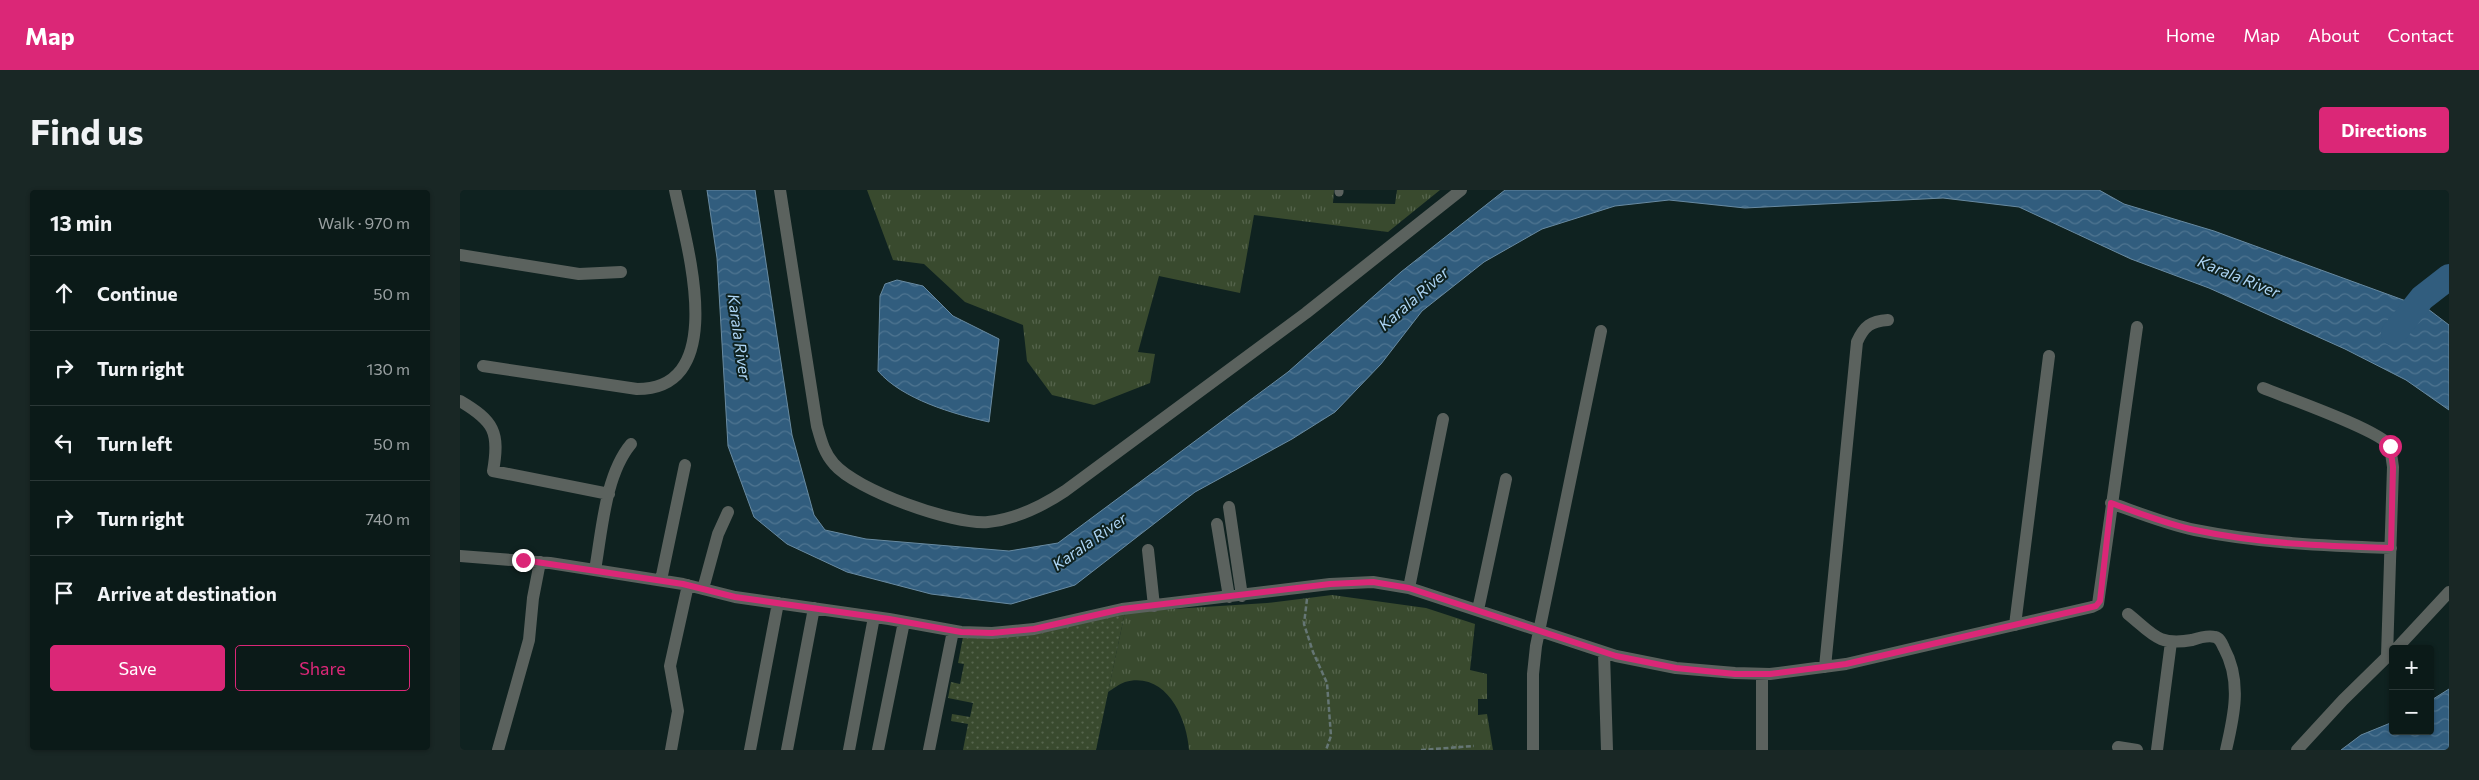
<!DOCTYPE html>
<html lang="en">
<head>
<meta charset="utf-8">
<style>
  :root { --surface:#0b1a18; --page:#192725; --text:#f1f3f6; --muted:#9aa1a2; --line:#2b3837; --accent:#db2777 }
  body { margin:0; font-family:Commissioner,sans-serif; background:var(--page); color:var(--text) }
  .controls { position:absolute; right:15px; bottom:15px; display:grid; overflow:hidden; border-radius:5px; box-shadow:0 1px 4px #0004 }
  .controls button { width:45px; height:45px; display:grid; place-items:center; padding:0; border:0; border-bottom:1px solid var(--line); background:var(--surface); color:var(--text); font:25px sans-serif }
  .stop { position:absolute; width:15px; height:15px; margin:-11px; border:4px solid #db2777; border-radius:50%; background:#fff }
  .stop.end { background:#db2777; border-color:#fff; box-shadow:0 1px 5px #0008 }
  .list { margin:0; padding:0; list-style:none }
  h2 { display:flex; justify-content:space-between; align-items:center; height:65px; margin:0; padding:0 20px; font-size:21px }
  h2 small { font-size:16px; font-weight:400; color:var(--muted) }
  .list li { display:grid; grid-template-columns:32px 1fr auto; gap:15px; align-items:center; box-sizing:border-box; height:75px; padding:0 20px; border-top:1px solid var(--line) }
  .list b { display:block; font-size:19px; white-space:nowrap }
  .list em { font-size:16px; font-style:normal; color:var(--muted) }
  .actions { display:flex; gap:10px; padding:15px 20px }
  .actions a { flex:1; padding:11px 0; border:1px solid var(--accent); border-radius:5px; text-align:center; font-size:18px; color:var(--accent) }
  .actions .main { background:var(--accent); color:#fff }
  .icon { flex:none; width:28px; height:28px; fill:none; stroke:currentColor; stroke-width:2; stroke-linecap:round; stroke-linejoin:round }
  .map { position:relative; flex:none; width:1989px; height:560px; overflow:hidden; border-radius:5px }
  header { display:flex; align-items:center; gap:30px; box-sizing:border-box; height:70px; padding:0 25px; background:var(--accent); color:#fff }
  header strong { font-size:24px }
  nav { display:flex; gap:28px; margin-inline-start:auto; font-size:18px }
  .intro { display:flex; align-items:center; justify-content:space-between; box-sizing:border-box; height:120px; padding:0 30px }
  h1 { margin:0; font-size:35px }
  .button { padding:12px 22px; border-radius:5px; background:var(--accent); color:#fff; font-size:18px; font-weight:700 }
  main { display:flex; gap:30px; padding:0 30px }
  aside { flex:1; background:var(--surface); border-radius:5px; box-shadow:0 1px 4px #0004 }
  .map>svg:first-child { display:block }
  .grass { fill:url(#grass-tufts) }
  .park { fill:url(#park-dots) }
  .water { fill:url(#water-waves); stroke:#688aa1 }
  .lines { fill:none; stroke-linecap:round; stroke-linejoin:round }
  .river { stroke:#315d7e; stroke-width:26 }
  .path { stroke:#657674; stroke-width:2.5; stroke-dasharray:5 2.5; stroke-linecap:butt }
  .service { stroke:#5b625e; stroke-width:9 }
  .minor { stroke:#5b625e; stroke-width:12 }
  .route { stroke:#db2777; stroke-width:6 }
  .labels { text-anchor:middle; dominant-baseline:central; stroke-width:4; stroke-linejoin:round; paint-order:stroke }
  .water-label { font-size:16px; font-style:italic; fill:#add5f5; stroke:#0f2220 }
</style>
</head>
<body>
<header>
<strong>Map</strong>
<nav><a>Home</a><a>Map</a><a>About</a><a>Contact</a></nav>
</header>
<div class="intro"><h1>Find us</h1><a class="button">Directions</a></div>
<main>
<aside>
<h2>13 min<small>Walk · 970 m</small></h2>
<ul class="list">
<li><svg class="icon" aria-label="ahead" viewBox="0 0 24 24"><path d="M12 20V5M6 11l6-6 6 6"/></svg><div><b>Continue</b></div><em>50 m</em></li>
<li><svg class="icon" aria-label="right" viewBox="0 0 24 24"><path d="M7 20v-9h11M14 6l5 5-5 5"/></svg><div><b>Turn right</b></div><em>130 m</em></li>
<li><svg class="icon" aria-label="left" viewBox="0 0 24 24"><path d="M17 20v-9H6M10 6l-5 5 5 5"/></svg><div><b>Turn left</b></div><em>50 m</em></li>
<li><svg class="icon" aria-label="right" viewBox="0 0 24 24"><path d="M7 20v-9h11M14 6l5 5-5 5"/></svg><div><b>Turn right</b></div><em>740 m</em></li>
<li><svg class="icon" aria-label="arrive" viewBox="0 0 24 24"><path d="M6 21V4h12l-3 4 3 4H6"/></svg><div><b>Arrive at destination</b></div></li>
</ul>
<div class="actions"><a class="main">Save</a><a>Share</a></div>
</aside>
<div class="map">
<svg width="1989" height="560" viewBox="0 0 1989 560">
  <defs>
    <pattern id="grass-tufts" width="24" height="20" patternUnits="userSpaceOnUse" patternTransform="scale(1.25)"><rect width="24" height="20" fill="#394a2e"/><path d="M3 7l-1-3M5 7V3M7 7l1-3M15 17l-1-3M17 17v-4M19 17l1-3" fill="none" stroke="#56654d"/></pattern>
    <pattern id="park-dots" width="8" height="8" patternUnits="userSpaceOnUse" patternTransform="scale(1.25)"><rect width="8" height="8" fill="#394a2e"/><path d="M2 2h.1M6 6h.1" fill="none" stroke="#56654d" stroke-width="1.8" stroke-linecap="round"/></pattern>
    <pattern id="water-waves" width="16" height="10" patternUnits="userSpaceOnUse" patternTransform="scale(1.25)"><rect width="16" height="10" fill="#315d7e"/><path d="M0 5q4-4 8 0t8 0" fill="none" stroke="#4f7591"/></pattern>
  </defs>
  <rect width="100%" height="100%" fill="#0f2220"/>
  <path class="grass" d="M407,0H874L873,13L935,14L937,0H980L928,42L794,25L780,103L699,86L678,162L695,164L690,193L634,215L592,205L567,171L563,135L505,112L464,74L433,70Z
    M872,405L966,418L1015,434L1010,480L1027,484V509H1018V525L1027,524L1033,560H729C727,528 706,481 665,492C659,494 653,499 648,502L665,422L807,413Z"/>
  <path class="park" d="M665,422L636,560H503L508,534L491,531L492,524L510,527L513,513L488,508L491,492L500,494L504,474L498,473L503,447Z"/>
  <path class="water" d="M247,0H295L332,245L354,325L365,340L406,349L549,361L598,353L828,182L941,82L1045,0H1639L1664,14L1754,41L1968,119L1989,135V220L1946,190L1885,159L1749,98L1671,69L1559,17L1483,8L1285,18L1209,10L1155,16L1082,39L1024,72L962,121L921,174L875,222L832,249L735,302L615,395L551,414L471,404L387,382L327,354L294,327L268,256L257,68Z
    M437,90L463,96L493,126L539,149L529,232C493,224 442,209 418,181L420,106L425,94Z
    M1989,499V560H1881L1901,545L1933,532V541H1970V511Z"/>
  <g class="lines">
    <path class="river" d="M1934,143L1962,108L1989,87"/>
    <path class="path" d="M847,409L844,434L853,462L867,493L871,546L866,560
      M961,560L1014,556"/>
    <path class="service" d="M879,2V0"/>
    <path class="minor" d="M320,0L357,236C361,250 364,263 374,274C396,300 493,335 528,332C556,329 581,317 605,301L846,123L1001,0
      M0,65L119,84L161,82
      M23,176L177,199C271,199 226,53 215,0
      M1803,198C1825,207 1920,240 1930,256L1933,277L1927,466
      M0,211C34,231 40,242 33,281L149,304
      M1651,313C1679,323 1706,334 1735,340C1800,353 1865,356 1931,358
      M769,317L782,406
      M757,334L769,407
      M688,360L694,416
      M0,366L90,373L223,394L275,407L429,429L501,442L532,443L574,439L662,419L870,394L913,392L949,398L1156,466L1216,478L1275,483L1310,484L1386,474L1632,417L1638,414L1677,137
      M135,380C142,341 145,285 171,254
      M201,390L225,275
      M949,398L983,229
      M243,399L258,344L268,322
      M1018,420L1046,289
      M1668,424C1693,444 1697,456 1732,450C1738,448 1748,445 1755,447C1760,448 1762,454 1764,458C1782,491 1774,526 1766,560
      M1555,435L1589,166
      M1936,459L1989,402
      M1144,463L1147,560
      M1365,477L1397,152C1404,136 1411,131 1428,130
      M1658,557L1677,560
      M38,560L69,450L73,408L80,372
      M211,560L218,521L210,476L228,395
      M290,560L318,413
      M327,560L354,418
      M389,560L414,427
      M418,560L444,432
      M469,560L493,441
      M1073,560V484L1076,456L1141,141
      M1302,560V484
      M1697,560L1711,452
      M1837,560L1883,510L1933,461"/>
  </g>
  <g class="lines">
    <path class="route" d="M63,370L223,394L275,407L429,429L501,442L532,443L574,439L662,419L870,394L913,392L949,398L1156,466L1216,478L1275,484H1310L1386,474L1636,416L1640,411L1651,313C1679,323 1706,334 1735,340C1800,354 1865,356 1931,358L1933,277L1930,256"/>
  </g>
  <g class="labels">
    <g class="water-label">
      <text transform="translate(1779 86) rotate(22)">Karala River</text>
      <text transform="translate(953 108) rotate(-41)">Karala River</text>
      <text transform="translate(280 147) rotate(82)">Karala River</text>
      <text transform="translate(629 351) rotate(-35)">Karala River</text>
    </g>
  </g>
</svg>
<div class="controls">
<button>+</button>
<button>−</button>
</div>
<div class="stop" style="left:1930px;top:256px"></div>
<div class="stop end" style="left:63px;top:370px"></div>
</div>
</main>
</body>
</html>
